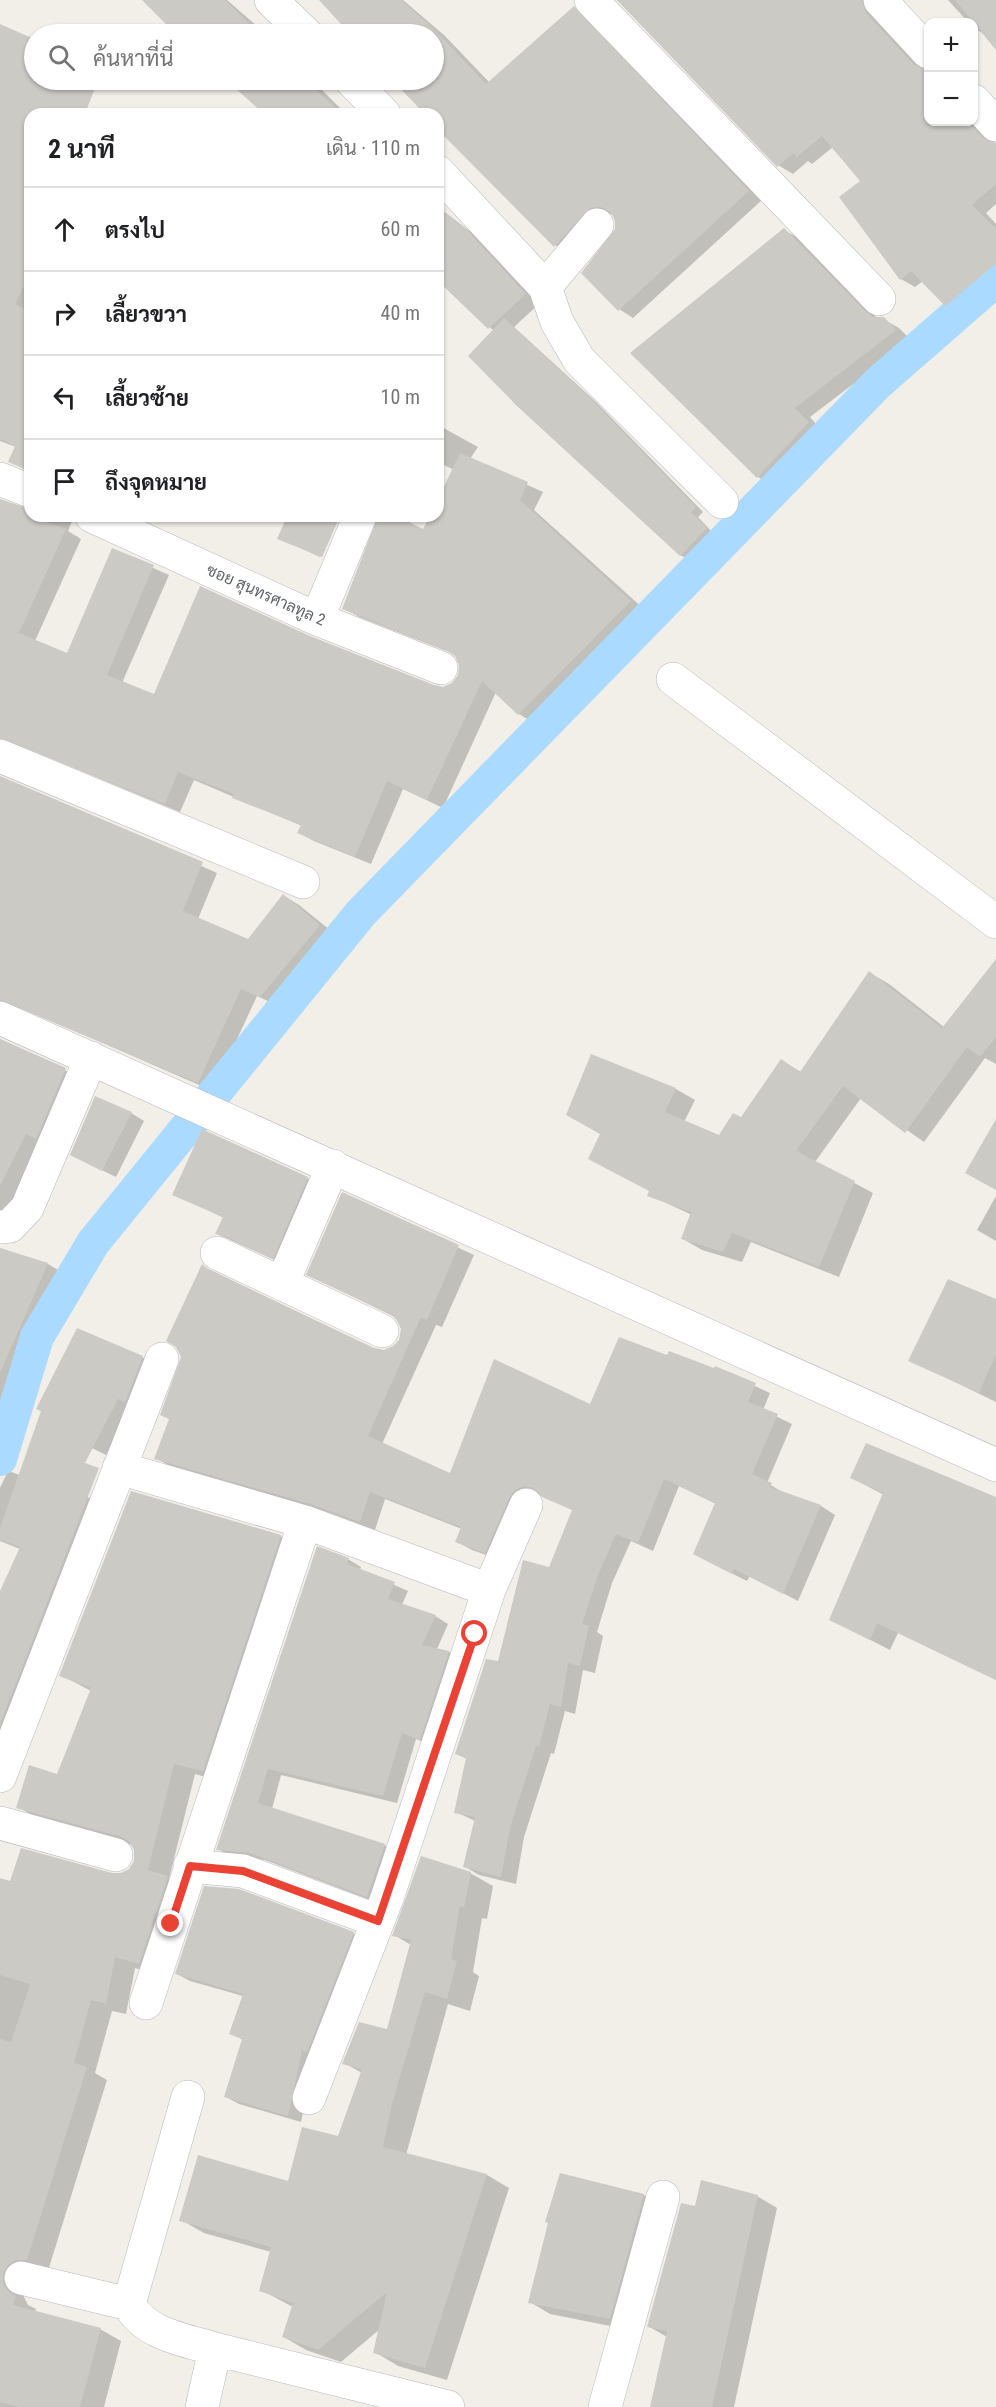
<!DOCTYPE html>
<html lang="th">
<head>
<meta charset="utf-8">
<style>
  :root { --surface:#fff; --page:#f2f2f2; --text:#202124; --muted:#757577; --line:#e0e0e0 }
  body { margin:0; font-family:"Roboto Condensed",Sarabun,sans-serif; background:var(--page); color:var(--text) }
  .controls { position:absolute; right:18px; top:18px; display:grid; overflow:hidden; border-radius:12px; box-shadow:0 2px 4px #0004 }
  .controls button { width:54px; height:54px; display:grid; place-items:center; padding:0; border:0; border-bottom:2px solid var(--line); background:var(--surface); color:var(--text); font:30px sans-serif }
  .stop { position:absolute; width:18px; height:18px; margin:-14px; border:4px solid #ea4335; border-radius:50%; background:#fff }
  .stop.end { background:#ea4335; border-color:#fff; box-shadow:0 2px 6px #0008 }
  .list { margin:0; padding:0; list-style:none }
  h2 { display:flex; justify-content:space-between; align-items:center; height:78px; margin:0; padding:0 24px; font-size:26px }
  h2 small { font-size:20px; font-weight:400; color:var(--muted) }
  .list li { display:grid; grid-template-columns:39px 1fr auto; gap:18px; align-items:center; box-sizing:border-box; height:84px; padding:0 24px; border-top:2px solid var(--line) }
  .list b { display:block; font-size:22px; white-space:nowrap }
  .list em { font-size:20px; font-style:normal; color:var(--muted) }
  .icon { flex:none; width:33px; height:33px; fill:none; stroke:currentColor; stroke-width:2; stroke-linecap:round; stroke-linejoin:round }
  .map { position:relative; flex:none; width:996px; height:2407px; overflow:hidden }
  .search { position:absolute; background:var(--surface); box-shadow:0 2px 4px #0004; left:24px; top:24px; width:420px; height:66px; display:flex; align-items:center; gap:15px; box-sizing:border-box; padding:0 21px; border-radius:33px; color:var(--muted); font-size:22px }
  .panel { position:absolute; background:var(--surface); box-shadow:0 2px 4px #0004; left:24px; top:108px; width:420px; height:414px; border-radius:18px }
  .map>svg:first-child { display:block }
  .shadow { fill:#0003 }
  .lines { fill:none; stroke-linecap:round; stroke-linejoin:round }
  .canal { stroke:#aadaff; stroke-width:34 }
  .building { fill:#cccac5 }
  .street-casing { stroke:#b5b8bc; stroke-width:34 }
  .street { stroke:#fff; stroke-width:33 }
  .route { stroke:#ea4335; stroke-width:8 }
  .labels { text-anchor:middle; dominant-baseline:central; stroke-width:4.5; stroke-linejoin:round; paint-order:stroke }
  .street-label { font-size:16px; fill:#5f6368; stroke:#fff }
</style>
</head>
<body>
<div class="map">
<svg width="996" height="2407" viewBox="0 0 996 2407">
  <rect width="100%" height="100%" fill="#f1efe8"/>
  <path class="shadow" d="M145,0H227L266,34H180Z
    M321,0H403L445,36L490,83L574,8L589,17L762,200L633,318L619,309L617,229L613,214L605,215L570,254L555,245L438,127V114H425L393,80H434V34H353Z
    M617,0H878L880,22L925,71H928V122H973L996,145V204L986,213L996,224V283L960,313L946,305L923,281L915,287L901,279L862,181L833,147L812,164L808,161L793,174L778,165Z
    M948,0H996V47L987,36L974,28V22H968Z
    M228,80H312L346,114H267Z
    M0,83L75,114H30V472L10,461L16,447L0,441Z
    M438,207L480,239L540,303L514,327L596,402L703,512L698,517L713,533L688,559L680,555L494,331L438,277Z
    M784,230L800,239L877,318L883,319L899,328L911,340L810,417L823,432L773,486L758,477Z
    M438,425L478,447L470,459L543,492L534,510L645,610L534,723L519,714L496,692L443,808L403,789L371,864L314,841L299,833L302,826L194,780L180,812L24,747L13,746L0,755V501L30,511V516H74L68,531L81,539L35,641L68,655L113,550L169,575L122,683L155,696L309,638L434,687L445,688L454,683L460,675L461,664L457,655L359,617L344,608L379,516H394L424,531L431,516H438V502L454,470L438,462Z
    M289,516H336L320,557L279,538Z
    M0,777L217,873L198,919L249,941L284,896L299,905L335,934L276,1005L257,996L213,1091L25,1009L14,1007L0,1016Z
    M996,961V1064L985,1058L924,1142L861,1098L815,1162L873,1193L839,1277L751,1242L742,1262L702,1250L683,1239L692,1215L649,1195L650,1191L602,1134L592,1056L676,1089L695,1100L684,1122L719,1136L741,1119L782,1061L801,1072L870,973L889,984L944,1027Z
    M0,1039L81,1078L0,1226Z
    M131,1113L144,1121L116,1177L85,1162Z
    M307,1178L321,1186L286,1265L217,1234L224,1218L174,1194Z
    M343,1194L474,1255L442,1327L436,1325L382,1444L451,1475L591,1406L668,1357L715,1370L716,1368L770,1393L763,1410L792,1424L767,1483L786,1494L821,1506L835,1515L798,1601L750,1576L747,1581L709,1562L716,1504L679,1486L653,1551L631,1541L612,1583L597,1632L603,1636L595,1673L583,1670L575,1714L565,1711L554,1754L551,1753L524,1837L516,1884L479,1875L464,1866L475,1821L456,1812L467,1759L456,1753L499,1663L550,1569L574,1511L540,1494L530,1498L500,1560L472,1550L457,1542L462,1529L385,1499L375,1530L327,1512L170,1466L156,1458L171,1420L202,1266L374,1349L384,1351L394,1347L400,1340L402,1329L395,1317L323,1282Z
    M996,1196V1241L977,1230Z
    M0,1248L48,1264L63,1273L2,1403L0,1402Z
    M996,1301V1402L910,1360Z
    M142,1357L156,1365L106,1455L53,1429Z
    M23,1468L105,1505L0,1731V1596L20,1549L0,1541V1488L8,1471L20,1475Z
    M852,1478L996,1498V1680L898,1633L890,1650L851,1630L884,1495Z
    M280,1536L301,1548L224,1782L195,1774L169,1879L188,1890L160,1975L135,1968L126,2014L112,2011L95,2073L107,2080L48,2271L23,2286L24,2297L28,2305L36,2309L35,2312L100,2329L121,2341L104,2407H0V1880L11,1883L120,1875L130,1870L135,1861L136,1851L133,1845L39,1819L18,1807L58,1776L91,1691L61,1675Z
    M348,1559L361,1567L360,1570L408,1591L402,1605L435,1616L448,1624L437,1649L449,1652L462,1660L433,1746L416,1739L397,1803L281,1775L272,1809L384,1845L398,1853L381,1904L265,1860L232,1857L218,1849Z
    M470,1873L493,1886L487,1919L482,1918L473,1972L479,1976L470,2011L448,2004L406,2155L487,2175L509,2188L447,2380L398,2366L375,2352L380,2329L341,2362L306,2350L284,2337L293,2307L261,2290L271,2252L204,2233L181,2220L289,2183L339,2138L362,2073L344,2063L388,2031L411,1945L394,1935Z
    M353,1933L366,1941L315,2056L301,2122L239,2104L226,2097L243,2040L230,2033L243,1996L190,1981L177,1974Z
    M561,2175L644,2195L664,2207L630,2330L550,2314L530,2302Z
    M757,2196L777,2208L734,2407H657L667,2337L648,2326L696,2208Z"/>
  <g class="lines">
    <path class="canal" d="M0,1459L37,1337L93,1243L361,913L878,383L996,280"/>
  </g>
  <path class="building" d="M142,0H225L260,34H176Z
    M319,0H401L430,25L486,84L574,6L749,191L618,311L581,273L615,229V219L609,211L600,207L590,208L554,247L438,130V114H425L392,80H434V34H350Z
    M617,0H862L866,13L914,65L928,70V122H967L983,138L996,143V184L972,205L996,229V264L945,306L911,271L900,280L839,197L860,181L822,136L797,157L794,153L777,167Z
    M955,0H996V50Z
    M0,24L34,39V80H98L85,114H30V274L15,304L30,311V471L8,462L15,446L0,439Z
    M226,80H306L342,114H264Z
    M438,208L465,228L526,294L488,329L438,281Z
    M784,228L866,312L873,317H884L896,330L795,408L809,422L757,478L630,353Z
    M504,318L588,396L696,507L691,512L707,528L680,556L517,406L468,356Z
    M460,453L528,482L520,500L631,601L518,715L482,681L427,800L387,781L355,857L297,833L301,825L232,798L234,794L178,772L165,804L0,738V499L30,509V516L66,529L19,633L67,653L112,548L154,565L107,675L154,694L200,586L310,636L434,685L443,687L452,683L458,675L459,665L455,656L448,651L342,609L378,516H397L423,529L430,516H438V499Z
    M287,516H340L322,557L277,539Z
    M0,776L203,862L183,911L248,939L283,894L320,925L260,997L241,989L198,1083L0,1000Z
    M996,959V1037L980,1057L967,1047L905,1133L843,1086L796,1151L855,1181L819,1267L732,1233L723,1252L681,1239L691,1212L647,1196L649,1191L588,1159L600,1134L566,1115L591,1054L676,1088L665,1112L719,1135L733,1113L741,1117L781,1059L800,1072L869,971L942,1028Z
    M0,1039L66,1068L36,1139L26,1134L0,1186Z
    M95,1096L132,1112L102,1171L70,1155Z
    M996,1119V1190L965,1173Z
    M202,1129L308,1177L273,1259L225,1236L215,1234L223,1217L172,1195Z
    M342,1192L459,1245L427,1320L421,1317L368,1436L450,1473L494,1359L590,1404L619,1337L667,1355L669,1351L714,1368L715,1366L756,1383L748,1402L778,1414L752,1474L772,1483L770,1487L821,1505L783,1594L734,1569L732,1574L693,1554L715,1503L664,1479L638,1543L616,1534L598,1575L582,1624L589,1626L580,1666L568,1663L561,1707L550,1704L539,1747L536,1746L510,1828L501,1877L463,1867L475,1817L454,1813L466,1758L455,1754L486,1659L498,1661L523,1560L549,1567L572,1510L542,1497L533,1488L524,1486L515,1490L509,1498L485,1553L455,1542L461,1527L370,1492L360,1522L310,1504L154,1459L169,1419L160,1415L181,1357L176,1347L166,1341L202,1264L209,1270L374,1348L384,1350L393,1346L399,1340L401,1329L397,1320L391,1314L306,1275Z
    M0,1248L48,1263L0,1373Z
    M948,1279L996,1299V1354L979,1393L908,1361Z
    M77,1328L143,1356L125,1402L118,1399L85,1463L99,1468L0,1724V1591L20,1547L0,1540V1528L41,1411L36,1409Z
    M866,1443L996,1497V1680L877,1623L870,1640L829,1620L883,1493L850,1478Z
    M131,1491L281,1535L203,1771L174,1764L148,1870L168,1876L139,1964L115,1957L106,2004L91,2000L74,2063L87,2067L27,2260H15L7,2266L3,2274V2284L8,2291L16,2296L13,2305L101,2328L80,2407H19L0,2402V2039L11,2042L30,1984L0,1975V1878L10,1881L21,1848L112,1873H121L129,1869L134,1861V1850L129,1841L122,1837L16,1808L29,1765L57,1774L91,1688L59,1676Z
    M317,1546L349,1558L347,1564L395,1582L388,1599L436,1615L422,1645L449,1651L420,1740L402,1733L383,1796L268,1769L258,1803L385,1844L367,1897L250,1853L216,1850Z
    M421,1856L471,1872L464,1908L460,1906L451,1959L457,1961L447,1999L425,1992L392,2104L383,2147L487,2174L425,2368L373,2353L387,2292L318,2350L282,2337L293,2303L259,2291L271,2247L179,2221L198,2155L288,2181L302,2127L338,2136L362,2069L342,2064L359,2022L387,2029L411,1940L392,1936Z
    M204,1886L239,1889L354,1932L307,2052L302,2050L288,2116L224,2097L242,2039L229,2034L243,1994L175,1974Z
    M560,2173L644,2194L610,2319L528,2303L548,2223L545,2222Z
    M701,2180L758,2195L712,2407H650L667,2331L647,2327L681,2203L695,2206Z"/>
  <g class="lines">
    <g class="street-casing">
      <path id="street" d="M271,0L306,34
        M591,0L879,299
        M880,0L928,52
        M351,80L384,114
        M974,101L996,125
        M438,172L545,287L557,322L579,360L722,502
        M545,287L597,225
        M0,479L30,491
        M92,516L317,619L441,668
        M317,619L360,516
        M673,679L996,922
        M0,756L303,882
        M0,1018L996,1465
        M0,1227L10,1226L27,1208L91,1058
        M217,1253L382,1331
        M282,1284L333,1166
        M119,1468L305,1522L489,1590
        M0,1776L162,1359
        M0,1823L116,1855
        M190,1866L243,1871L378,1921
        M146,2003L305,1522
        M188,2097L129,2304C144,2334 185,2340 215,2349L202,2407
        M309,2098L387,1898L489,1590L526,1505
        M21,2278L129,2304
        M215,2349L448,2407
        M605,2407L663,2197"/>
    </g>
    <use href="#street" class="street"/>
  </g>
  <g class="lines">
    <path class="route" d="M171,1924L190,1866L243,1871L378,1921L475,1634"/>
  </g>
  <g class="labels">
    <g class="street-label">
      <text transform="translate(266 595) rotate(24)">ซอย สุนทรศาลทูล 2</text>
    </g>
  </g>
</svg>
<div class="controls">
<button>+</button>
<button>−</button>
</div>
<div class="stop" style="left:475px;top:1634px"></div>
<div class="stop end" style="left:171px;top:1924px"></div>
<div class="search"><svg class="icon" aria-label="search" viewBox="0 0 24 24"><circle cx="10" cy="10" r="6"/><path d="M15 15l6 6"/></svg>ค้นหาที่นี่</div>
<section class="panel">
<h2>2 นาที<small>เดิน · 110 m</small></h2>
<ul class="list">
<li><svg class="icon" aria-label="ahead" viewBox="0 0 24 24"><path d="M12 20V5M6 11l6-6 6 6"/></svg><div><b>ตรงไป</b></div><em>60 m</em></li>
<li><svg class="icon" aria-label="right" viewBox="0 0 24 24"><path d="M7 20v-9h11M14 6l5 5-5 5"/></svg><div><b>เลี้ยวขวา</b></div><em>40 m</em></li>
<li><svg class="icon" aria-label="left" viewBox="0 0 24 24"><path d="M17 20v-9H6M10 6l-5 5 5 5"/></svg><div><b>เลี้ยวซ้าย</b></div><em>10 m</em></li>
<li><svg class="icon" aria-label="arrive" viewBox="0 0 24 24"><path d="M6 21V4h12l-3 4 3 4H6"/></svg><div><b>ถึงจุดหมาย</b></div></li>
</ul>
</section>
</div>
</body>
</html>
